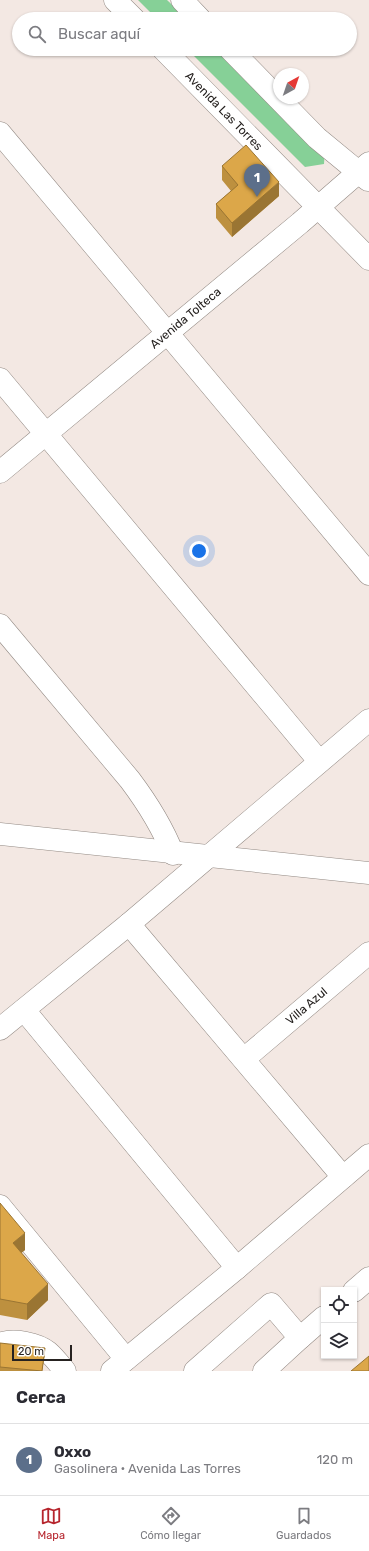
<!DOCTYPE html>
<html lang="es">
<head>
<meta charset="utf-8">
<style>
  :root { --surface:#fff; --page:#f7f7f7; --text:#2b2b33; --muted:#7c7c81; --line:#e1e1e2; --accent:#b6252d }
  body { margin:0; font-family:Rubik,sans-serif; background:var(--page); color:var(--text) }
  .controls { position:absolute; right:12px; bottom:12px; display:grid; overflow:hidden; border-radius:0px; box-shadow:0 1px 3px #0004 }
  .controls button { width:36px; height:36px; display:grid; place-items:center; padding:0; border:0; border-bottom:1px solid var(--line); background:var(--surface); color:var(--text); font:20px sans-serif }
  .compass { position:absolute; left:273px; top:68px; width:36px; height:36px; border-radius:50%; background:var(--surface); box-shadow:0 1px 3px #0004; rotate:40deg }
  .scale { position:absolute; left:12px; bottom:10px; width:60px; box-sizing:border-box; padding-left:4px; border:2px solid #262220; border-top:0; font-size:11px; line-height:14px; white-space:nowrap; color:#262220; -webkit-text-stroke:3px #fff; paint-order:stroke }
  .you { position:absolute; left:199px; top:551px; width:14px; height:14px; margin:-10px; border:3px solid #fff; border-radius:50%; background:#1a73e8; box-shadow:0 0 0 6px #1a73e833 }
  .badge { display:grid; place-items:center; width:26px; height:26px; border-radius:50%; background:var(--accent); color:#fff; font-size:13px; font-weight:700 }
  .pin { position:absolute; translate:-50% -33px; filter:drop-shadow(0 1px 2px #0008) }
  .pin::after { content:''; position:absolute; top:21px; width:14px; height:12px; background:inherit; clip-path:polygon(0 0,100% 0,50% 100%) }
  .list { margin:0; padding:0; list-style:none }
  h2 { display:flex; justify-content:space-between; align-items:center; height:52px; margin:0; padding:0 16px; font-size:17px }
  h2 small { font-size:13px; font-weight:400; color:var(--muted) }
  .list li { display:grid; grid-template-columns:26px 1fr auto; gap:12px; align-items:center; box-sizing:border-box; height:72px; padding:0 16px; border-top:1px solid var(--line) }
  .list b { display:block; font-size:15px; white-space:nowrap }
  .list p { margin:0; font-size:13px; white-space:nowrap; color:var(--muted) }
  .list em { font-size:13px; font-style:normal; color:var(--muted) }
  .icon { flex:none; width:22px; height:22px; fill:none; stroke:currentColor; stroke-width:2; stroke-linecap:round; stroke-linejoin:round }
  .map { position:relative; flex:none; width:369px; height:1371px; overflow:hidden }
  .search { position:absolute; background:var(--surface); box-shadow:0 1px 3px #0004; left:12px; right:12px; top:12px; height:44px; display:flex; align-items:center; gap:10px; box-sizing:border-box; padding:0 14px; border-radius:22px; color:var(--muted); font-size:15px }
  .sheet { height:124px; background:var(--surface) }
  nav { display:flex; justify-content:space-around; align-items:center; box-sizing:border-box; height:56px; border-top:1px solid var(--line); background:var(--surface); font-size:11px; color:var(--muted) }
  nav a { display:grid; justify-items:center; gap:2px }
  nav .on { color:var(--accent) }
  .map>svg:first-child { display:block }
  .green { fill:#86d097 }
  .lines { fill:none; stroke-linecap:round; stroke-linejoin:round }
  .minor-casing { stroke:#938a84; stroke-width:23 }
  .minor { stroke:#fff; stroke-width:22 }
  .wall { fill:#bd903f }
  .shaded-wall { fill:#9a7533 }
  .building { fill:#dca749; stroke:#9a7533 }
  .labels { text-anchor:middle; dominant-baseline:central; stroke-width:3.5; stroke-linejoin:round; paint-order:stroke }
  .street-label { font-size:12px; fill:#262220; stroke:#fff }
</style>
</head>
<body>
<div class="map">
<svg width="369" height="1371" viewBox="0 0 369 1371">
  <rect width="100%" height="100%" fill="#f3e8e3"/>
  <path class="green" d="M138,0H167L187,19H157Z
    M187,49H219L325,148L324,164L305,167Z"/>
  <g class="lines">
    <g class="minor-casing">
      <g id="minor">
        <path d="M115,0L134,19"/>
        <path d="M182,0L200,19"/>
        <path id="s1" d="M163,49L369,259"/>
        <path d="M230,49L317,138L368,180"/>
        <path d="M0,133L369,574"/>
        <path d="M0,379L319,761"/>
        <path id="s2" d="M0,472L300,223L369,163"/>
        <path d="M0,625L130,780C148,804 162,826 173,854"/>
        <path d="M0,834L369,873"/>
        <path d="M129,924L343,1177"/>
        <path d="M24,1010L237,1268"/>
        <path d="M0,1029L129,924L369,720"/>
        <path id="s3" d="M244,1059L369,953"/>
        <path d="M0,1206L126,1359"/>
        <path d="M354,1291L369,1278"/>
        <path d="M0,1344C13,1338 38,1344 48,1352C55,1358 60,1365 65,1371"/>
        <path d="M112,1371L237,1268L369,1155"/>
        <path d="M195,1371L271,1304L300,1338L324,1317"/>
        <path d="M264,1371L300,1338"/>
      </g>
    </g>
    <use href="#minor" class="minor"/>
  </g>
  <path class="wall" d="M222,166L279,196L232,237L216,218V204L231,191L222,180Z
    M0,1203L25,1250L21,1253L48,1300L27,1320L0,1315Z
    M0,1343L45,1353L42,1371H0Z"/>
  <path class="shaded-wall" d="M279,182V196L232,237V223Z
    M25,1233V1250L13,1260V1243Z
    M48,1284V1300L27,1320V1304Z
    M45,1348V1353L42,1371Z"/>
  <path class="building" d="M246,145L279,182L232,223L216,204L238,185L222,166Z
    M0,1203L25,1233L13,1243L48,1284L27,1304L0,1299Z
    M0,1343L45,1348L42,1371L0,1367Z
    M369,1356V1371H351Z"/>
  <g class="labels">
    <g class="street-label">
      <text stroke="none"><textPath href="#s1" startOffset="87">Avenida Las Torres</textPath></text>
      <text stroke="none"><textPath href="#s2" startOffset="241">Avenida Tolteca</textPath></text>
      <text stroke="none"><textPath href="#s3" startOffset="82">Villa Azul</textPath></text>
    </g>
  </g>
</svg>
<div class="controls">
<button><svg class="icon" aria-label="locate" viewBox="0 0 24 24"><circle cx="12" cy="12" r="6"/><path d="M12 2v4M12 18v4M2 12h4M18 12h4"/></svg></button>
<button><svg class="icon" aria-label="layers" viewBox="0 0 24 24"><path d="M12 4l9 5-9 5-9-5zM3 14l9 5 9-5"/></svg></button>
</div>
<svg class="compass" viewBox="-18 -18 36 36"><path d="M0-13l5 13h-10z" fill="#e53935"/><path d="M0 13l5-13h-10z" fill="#7c7c81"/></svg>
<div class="scale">20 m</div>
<div class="you"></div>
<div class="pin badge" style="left:257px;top:197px;background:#5c6f8a">1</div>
<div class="search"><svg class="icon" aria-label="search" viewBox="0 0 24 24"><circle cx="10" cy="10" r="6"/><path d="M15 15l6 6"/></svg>Buscar aquí</div>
</div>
<section class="sheet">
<h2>Cerca<small></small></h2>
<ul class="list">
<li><span class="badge" style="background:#5c6f8a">1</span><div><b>Oxxo</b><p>Gasolinera · Avenida Las Torres</p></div><em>120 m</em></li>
</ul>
</section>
<nav>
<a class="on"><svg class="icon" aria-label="map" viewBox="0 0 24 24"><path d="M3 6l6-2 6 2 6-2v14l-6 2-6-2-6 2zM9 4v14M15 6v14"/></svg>Mapa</a>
<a><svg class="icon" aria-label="directions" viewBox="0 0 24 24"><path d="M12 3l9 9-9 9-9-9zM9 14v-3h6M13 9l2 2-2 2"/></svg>Cómo llegar</a>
<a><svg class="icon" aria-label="saved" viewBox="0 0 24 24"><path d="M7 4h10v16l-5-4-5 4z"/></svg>Guardados</a>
</nav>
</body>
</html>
